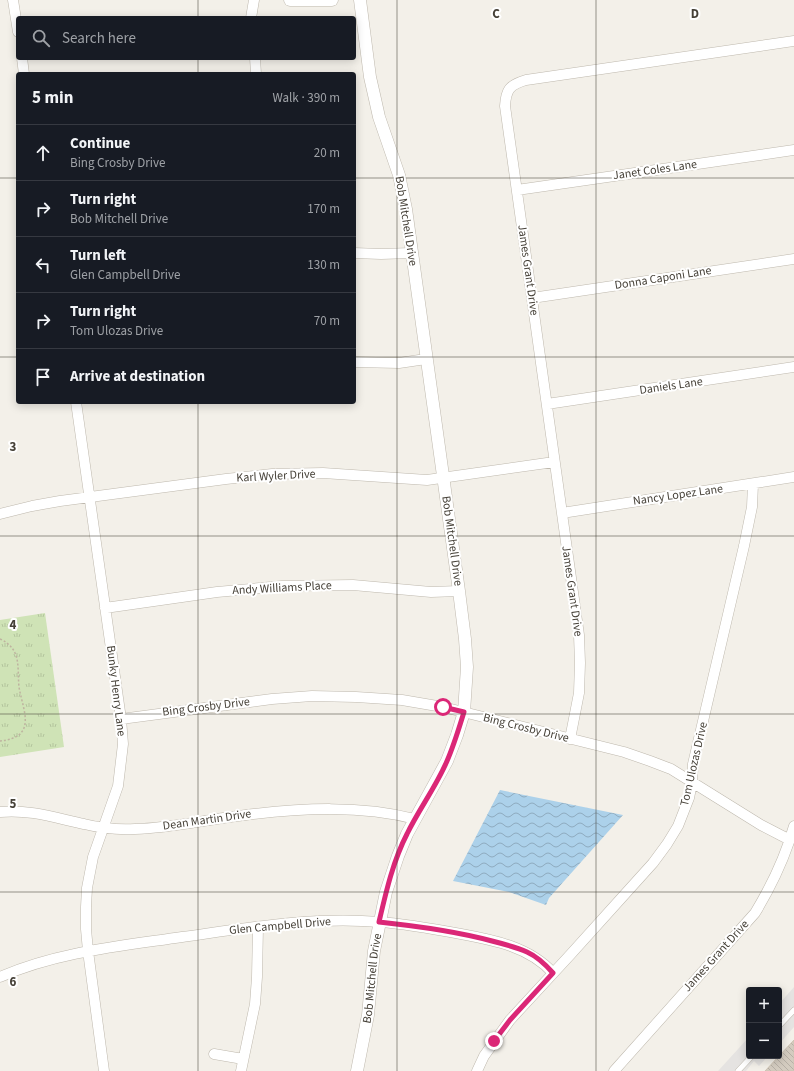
<!DOCTYPE html>
<html lang="en">
<head>
<meta charset="utf-8">
<style>
  :root { --surface:#171b24; --page:#20242c; --text:#f1f3f6; --muted:#9ea1a6; --line:#363941 }
  body { margin:0; font-family:"Source Sans 3",sans-serif; background:var(--page); color:var(--text) }
  .controls { position:absolute; right:12px; bottom:12px; display:grid; overflow:hidden; border-radius:4px; box-shadow:0 2px 10px #0003 }
  .controls button { width:36px; height:36px; display:grid; place-items:center; padding:0; border:0; border-bottom:1px solid var(--line); background:var(--surface); color:var(--text); font:20px sans-serif }
  .stop { position:absolute; width:12px; height:12px; margin:-9px; border:3px solid #db2777; border-radius:50%; background:#fff }
  .stop.end { background:#db2777; border-color:#fff; box-shadow:0 1px 4px #0008 }
  .list { margin:0; padding:0; list-style:none }
  h2 { display:flex; justify-content:space-between; align-items:center; height:52px; margin:0; padding:0 16px; font-size:17px }
  h2 small { font-size:13px; font-weight:400; color:var(--muted) }
  .list li { display:grid; grid-template-columns:26px 1fr auto; gap:12px; align-items:center; box-sizing:border-box; height:56px; padding:0 16px; border-top:1px solid var(--line) }
  .list b { display:block; font-size:15px; white-space:nowrap }
  .list p { margin:0; font-size:13px; white-space:nowrap; color:var(--muted) }
  .list em { font-size:13px; font-style:normal; color:var(--muted) }
  .icon { flex:none; width:22px; height:22px; fill:none; stroke:currentColor; stroke-width:2; stroke-linecap:round; stroke-linejoin:round }
  .map { position:relative; flex:none; width:794px; height:1071px; overflow:hidden }
  .search { position:absolute; background:var(--surface); box-shadow:0 2px 10px #0003; left:16px; top:16px; width:340px; height:44px; display:flex; align-items:center; gap:10px; box-sizing:border-box; padding:0 14px; border-radius:4px; color:var(--muted); font-size:15px }
  .panel { position:absolute; background:var(--surface); box-shadow:0 2px 10px #0003; left:16px; top:72px; width:340px; height:332px; border-radius:4px }
  .map>svg:first-child { display:block }
  .park { fill:url(#park-tufts) }
  .parking { fill:#e5e3e1 }
  .water { fill:url(#water-waves) }
  .building { fill:url(#building-back-hatch); stroke:#cec4b4 }
  .lines { fill:none; stroke-linecap:round; stroke-linejoin:round }
  .service-casing { stroke:#beb8ad; stroke-width:6 }
  .minor-casing { stroke:#beb8ad; stroke-width:11 }
  .tertiary-casing { stroke:#beb8ad; stroke-width:13 }
  .path { stroke:#beb39f; stroke-width:1.5; stroke-dasharray:2 2; stroke-linecap:butt }
  .service { stroke:#fff; stroke-width:5 }
  .minor { stroke:#fff; stroke-width:10 }
  .tertiary { stroke:#fff; stroke-width:12 }
  .route { stroke:#db2777; stroke-width:5 }
  .grid { fill:none; stroke:#464138; stroke-width:1; stroke-opacity:0.55 }
  .labels { text-anchor:middle; dominant-baseline:central; stroke-width:4; stroke-linejoin:round; paint-order:stroke }
  .street-label { font-size:12px; fill:#464138; stroke:#fff }
  .grid-label { font-size:13px; text-anchor:middle; font-weight:bold; fill:#464138; stroke:#fff; stroke-width:4; stroke-linejoin:round; paint-order:stroke }
</style>
</head>
<body>
<div class="map">
<svg width="794" height="1071" viewBox="0 0 794 1071">
  <defs>
    <pattern id="park-tufts" width="24" height="20" patternUnits="userSpaceOnUse"><rect width="24" height="20" fill="#cfe3b6"/><path d="M3 7l-1-3M5 7V3M7 7l1-3M15 17l-1-3M17 17v-4M19 17l1-3" fill="none" stroke="#b3c49d"/></pattern>
    <pattern id="water-waves" width="16" height="10" patternUnits="userSpaceOnUse"><rect width="16" height="10" fill="#acd1ea"/><path d="M0 5q4-4 8 0t8 0" fill="none" stroke="#8eabbf"/></pattern>
    <pattern id="building-back-hatch" width="6" height="6" patternUnits="userSpaceOnUse"><rect width="6" height="6" fill="#d4ccc0"/><path d="M-1 5l2 2M0 0l6 6M5-1l2 2" fill="none" stroke="#b7b0a6"/></pattern>
  </defs>
  <rect width="100%" height="100%" fill="#f3f0e9"/>
  <path class="park" d="M45,613L64,747L0,757V620Z"/>
  <path class="parking" d="M794,987V1027L779,1044V1004Z
    M749,1037V1056H768L759,1066L754,1061L746,1071H718Z"/>
  <path class="water" d="M500,790L623,815L549,898L546,905L509,892L453,881Z"/>
  <path class="building" d="M794,1040V1071H765Z"/>
  <g class="lines">
    <g class="service-casing">
      <path id="service" d="M779,1026L794,1010
        M738,1071L752,1056"/>
    </g>
    <g class="minor-casing">
      <path id="minor" d="M13,0L18,32
        M251,18L254,0
        M22,58L24,74
        M255,58L256,74
        M517,190L794,150
        M354,253L381,254L411,253
        M532,298L794,259
        M354,362L399,363L426,359
        M76,402L121,719L123,744L118,786L93,857L87,888L86,907V929L88,951L104,1071
        M547,404L794,367
        M562,513L794,477
        M0,514L32,506L60,501L226,479L272,474L323,473L427,480L554,462
        M105,608L217,592L282,586L353,585L431,592L459,591
        M121,719L272,699L312,696L356,697L402,700L443,707L624,752L650,761L671,769L761,825L790,840
        M570,739L579,693L580,663L579,635L505,106C506,90 509,85 526,80L794,41
        M0,812C29,809 56,818 84,824C100,828 118,830 135,829C172,828 209,819 246,815C302,808 361,805 415,819
        M0,977C57,952 121,946 182,937C247,928 314,916 380,922C407,924 434,929 461,934C494,940 530,947 553,973
        M214,1054L243,1059
        M241,1071L255,1004L257,977L258,927
        M477,1071L484,1056L510,1020L570,955L653,863L667,844L678,826L689,798L692,783L693,764L744,546L752,507L753,484
        M614,1071L755,913C772,885 785,858 794,826"/>
    </g>
    <g class="tertiary-casing">
      <g id="tertiary">
        <path d="M290,0H332"/>
        <path id="s1" d="M357,1071L368,1015L374,951L386,892L398,856L407,834L447,761L457,735L464,712L467,667L465,639L459,591L406,209L399,175L379,117L375,99L370,77L360,0"/>
      </g>
    </g>
    <path class="path" d="M0,639C22,649 17,667 19,687C23,711 38,737 0,741"/>
    <use href="#service" class="service"/>
    <use href="#minor" class="minor"/>
    <use href="#tertiary" class="tertiary"/>
  </g>
  <g class="lines">
    <path class="route" d="M443,707L464,712C459,728 454,745 447,761C436,787 419,809 407,834C393,861 386,892 379,922C417,926 455,931 492,941C504,944 516,947 527,952C538,957 546,965 553,973L510,1020L494,1041"/>
  </g>
  <path class="grid" d="M198,0V18M397,0V1071M596,0V1071M198,58V74M0,178H18M354,178H794M0,357H18M354,357H794M198,402V1071M0,536H794M0,714H794M0,892H794"/>
  <g class="labels">
    <g class="street-label">
      <text transform="translate(655 170) rotate(-8)">Janet Coles Lane</text>
      <text transform="translate(406 221) rotate(81)">Bob Mitchell Drive</text>
      <text transform="translate(528 270) rotate(82)">James Grant Drive</text>
      <text transform="translate(663 278) rotate(-9)">Donna Caponi Lane</text>
      <text transform="translate(671 386) rotate(-8)">Daniels Lane</text>
      <text transform="translate(276 476) rotate(-3)">Karl Wyler Drive</text>
      <text transform="translate(678 495) rotate(-8)">Nancy Lopez Lane</text>
      <text transform="translate(452 541) rotate(82)">Bob Mitchell Drive</text>
      <text transform="translate(282 588) rotate(-3)">Andy Williams Place</text>
      <text transform="translate(572 591) rotate(82)">James Grant Drive</text>
      <text transform="translate(116 691) rotate(83)">Bunky Henry Lane</text>
      <text transform="translate(206 707) rotate(-7)">Bing Crosby Drive</text>
      <text transform="translate(526 728) rotate(14)">Bing Crosby Drive</text>
      <text transform="translate(694 764) rotate(-77)">Tom Ulozas Drive</text>
      <text transform="translate(207 820) rotate(-8)">Dean Martin Drive</text>
      <text transform="translate(280 926) rotate(-5)">Glen Campbell Drive</text>
      <text transform="translate(716 956) rotate(-48)">James Grant Drive</text>
      <text stroke="none"><textPath href="#s1" startOffset="94">Bob Mitchell Drive</textPath></text>
    </g>
  </g>
  <g class="grid-label">
    <text x="496" y="18">C</text>
    <text x="695" y="18">D</text>
    <text x="13" y="451">3</text>
    <text x="13" y="629">4</text>
    <text x="13" y="808">5</text>
    <text x="13" y="986">6</text>
  </g>
</svg>
<div class="controls">
<button>+</button>
<button>−</button>
</div>
<div class="stop" style="left:443px;top:707px"></div>
<div class="stop end" style="left:494px;top:1041px"></div>
<div class="search"><svg class="icon" aria-label="search" viewBox="0 0 24 24"><circle cx="10" cy="10" r="6"/><path d="M15 15l6 6"/></svg>Search here</div>
<section class="panel">
<h2>5 min<small>Walk · 390 m</small></h2>
<ul class="list">
<li><svg class="icon" aria-label="ahead" viewBox="0 0 24 24"><path d="M12 20V5M6 11l6-6 6 6"/></svg><div><b>Continue</b><p>Bing Crosby Drive</p></div><em>20 m</em></li>
<li><svg class="icon" aria-label="right" viewBox="0 0 24 24"><path d="M7 20v-9h11M14 6l5 5-5 5"/></svg><div><b>Turn right</b><p>Bob Mitchell Drive</p></div><em>170 m</em></li>
<li><svg class="icon" aria-label="left" viewBox="0 0 24 24"><path d="M17 20v-9H6M10 6l-5 5 5 5"/></svg><div><b>Turn left</b><p>Glen Campbell Drive</p></div><em>130 m</em></li>
<li><svg class="icon" aria-label="right" viewBox="0 0 24 24"><path d="M7 20v-9h11M14 6l5 5-5 5"/></svg><div><b>Turn right</b><p>Tom Ulozas Drive</p></div><em>70 m</em></li>
<li><svg class="icon" aria-label="arrive" viewBox="0 0 24 24"><path d="M6 21V4h12l-3 4 3 4H6"/></svg><div><b>Arrive at destination</b></div></li>
</ul>
</section>
</div>
</body>
</html>
